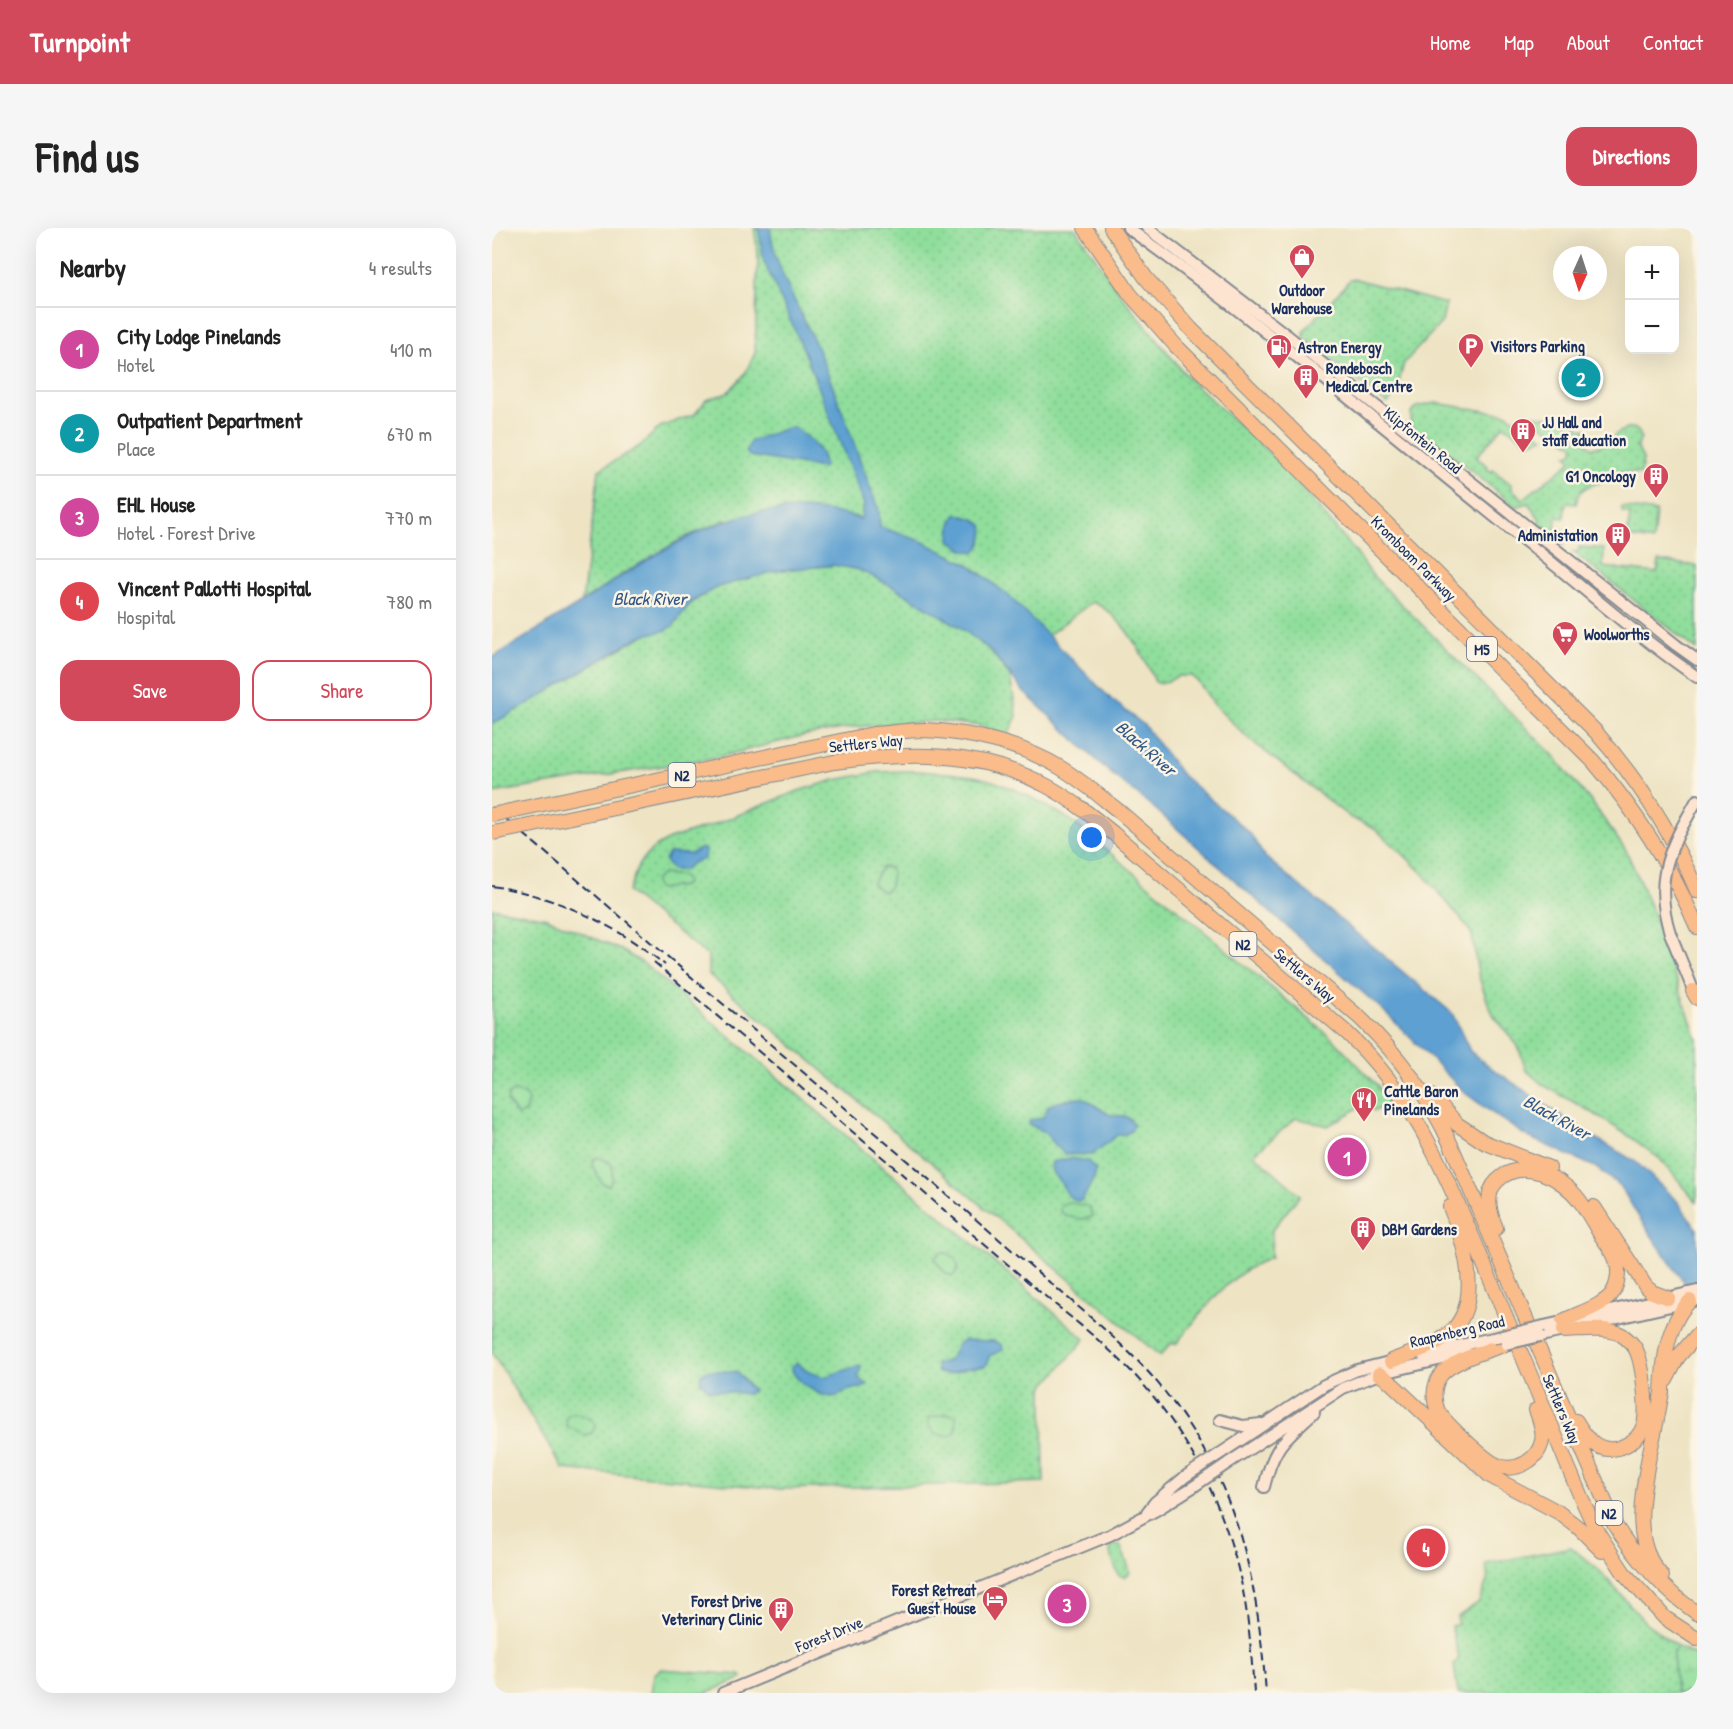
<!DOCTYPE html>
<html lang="en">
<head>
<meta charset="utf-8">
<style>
  :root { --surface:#fff; --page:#f6f6f6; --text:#222; --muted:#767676; --line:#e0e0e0; --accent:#d1495b }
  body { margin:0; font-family:"Patrick Hand",sans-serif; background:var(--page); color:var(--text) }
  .controls { position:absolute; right:18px; top:18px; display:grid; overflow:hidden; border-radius:12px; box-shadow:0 6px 24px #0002 }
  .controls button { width:54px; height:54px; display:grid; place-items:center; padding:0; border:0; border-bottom:2px solid var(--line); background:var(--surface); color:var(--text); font:30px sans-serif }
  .compass { position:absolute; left:1061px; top:18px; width:54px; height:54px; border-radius:50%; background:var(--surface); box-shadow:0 6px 24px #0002; rotate:183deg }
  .you { position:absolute; left:600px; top:610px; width:21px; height:21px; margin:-15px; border:4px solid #fff; border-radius:50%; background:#1a73e8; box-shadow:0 0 0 9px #1a73e833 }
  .badge { display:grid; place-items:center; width:39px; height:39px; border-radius:50%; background:var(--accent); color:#fff; font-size:20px; font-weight:700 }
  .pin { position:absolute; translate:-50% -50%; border:3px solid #fff; box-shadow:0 2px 6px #0006 }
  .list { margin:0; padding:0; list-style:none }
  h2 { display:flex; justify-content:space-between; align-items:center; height:78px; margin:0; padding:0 24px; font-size:26px }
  h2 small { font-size:20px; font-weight:400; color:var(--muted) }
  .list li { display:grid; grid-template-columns:39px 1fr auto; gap:18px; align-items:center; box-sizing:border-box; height:84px; padding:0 24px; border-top:2px solid var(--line) }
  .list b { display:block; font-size:22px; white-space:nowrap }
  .list p { margin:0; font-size:20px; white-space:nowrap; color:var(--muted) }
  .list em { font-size:20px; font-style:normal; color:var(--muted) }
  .actions { display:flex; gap:12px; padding:18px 24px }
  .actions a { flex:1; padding:14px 0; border:2px solid var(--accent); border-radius:18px; text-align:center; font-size:21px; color:var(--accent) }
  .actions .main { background:var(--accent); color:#fff }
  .map { position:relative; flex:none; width:1205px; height:1465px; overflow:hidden; border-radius:18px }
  header { display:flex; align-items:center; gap:36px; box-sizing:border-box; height:84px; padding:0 30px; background:var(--accent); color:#fff }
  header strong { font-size:28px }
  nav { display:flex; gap:33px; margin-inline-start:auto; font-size:21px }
  .intro { display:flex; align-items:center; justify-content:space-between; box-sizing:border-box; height:144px; padding:0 36px }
  h1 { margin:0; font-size:42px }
  .button { padding:15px 27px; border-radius:18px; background:var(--accent); color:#fff; font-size:21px; font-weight:700 }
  main { display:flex; gap:36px; padding:0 36px }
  aside { flex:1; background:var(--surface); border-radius:18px; box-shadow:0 6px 24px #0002 }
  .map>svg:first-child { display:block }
  .grass { fill:url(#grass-dots); stroke:#56867d; stroke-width:1.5 }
  .wetland { fill:url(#wetland-marsh); stroke:#56867d; stroke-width:1.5 }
  .park { fill:url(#park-crowns); stroke:#56867d; stroke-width:1.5 }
  .pitch { fill:#90de9c; stroke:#56867d; stroke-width:1.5 }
  .water { fill:#5da0d1; stroke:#3c6898; stroke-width:1.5 }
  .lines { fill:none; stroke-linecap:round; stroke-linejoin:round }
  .secondary-casing { stroke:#848a91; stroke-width:14 }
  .motorway-casing { stroke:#848a91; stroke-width:16 }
  .secondary { stroke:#fde4d0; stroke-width:10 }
  .motorway { stroke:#f9bc8a; stroke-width:14 }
  .rail { stroke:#1b2f5e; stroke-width:2; stroke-dasharray:9 4.5; stroke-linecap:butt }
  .secondary-bridge-casing { stroke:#848a91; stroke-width:14; stroke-linecap:butt }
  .motorway-bridge-casing { stroke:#848a91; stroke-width:16; stroke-linecap:butt }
  .secondary-bridge { stroke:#fde4d0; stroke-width:10 }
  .motorway-bridge { stroke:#f9bc8a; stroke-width:14 }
  .labels { text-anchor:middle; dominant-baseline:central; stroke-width:5; stroke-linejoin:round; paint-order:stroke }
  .shield { fill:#fcf5e5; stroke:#5e6a86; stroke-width:1.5 }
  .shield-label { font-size:15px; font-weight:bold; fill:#1b2f5e }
  .poi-label { font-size:16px; font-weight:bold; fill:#1b2f5e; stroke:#fcf5e5; text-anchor:start }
  .street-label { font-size:16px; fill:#1b2f5e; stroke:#fcf5e5 }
  .water-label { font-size:18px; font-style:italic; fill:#325786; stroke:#fcf5e5 }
</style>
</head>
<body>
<header>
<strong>Turnpoint</strong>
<nav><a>Home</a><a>Map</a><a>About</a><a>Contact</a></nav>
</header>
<div class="intro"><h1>Find us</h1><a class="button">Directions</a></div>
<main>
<aside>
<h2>Nearby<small>4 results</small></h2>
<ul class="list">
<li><span class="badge" style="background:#d1479c">1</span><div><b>City Lodge Pinelands</b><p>Hotel</p></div><em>410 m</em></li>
<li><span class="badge" style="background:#0f9aa8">2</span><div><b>Outpatient Department</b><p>Place</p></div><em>670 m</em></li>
<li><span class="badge" style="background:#d1479c">3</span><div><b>EHL House</b><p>Hotel · Forest Drive</p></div><em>770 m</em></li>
<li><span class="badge" style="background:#e0444e">4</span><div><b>Vincent Pallotti Hospital</b><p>Hospital</p></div><em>780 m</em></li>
</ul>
<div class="actions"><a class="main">Save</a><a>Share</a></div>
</aside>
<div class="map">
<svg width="1205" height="1465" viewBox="0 0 1205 1465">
  <defs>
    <pattern id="grass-dots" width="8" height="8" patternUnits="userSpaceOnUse" patternTransform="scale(1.5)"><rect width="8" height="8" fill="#90de9c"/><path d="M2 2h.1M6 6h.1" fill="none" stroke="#7cbf89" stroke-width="1.8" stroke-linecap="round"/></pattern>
    <pattern id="wetland-marsh" width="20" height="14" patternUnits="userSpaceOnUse" patternTransform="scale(1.5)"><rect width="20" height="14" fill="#90de9c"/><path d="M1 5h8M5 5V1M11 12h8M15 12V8" fill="none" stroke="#7cbf89"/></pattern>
    <pattern id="park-crowns" width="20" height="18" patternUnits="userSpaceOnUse" patternTransform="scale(1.5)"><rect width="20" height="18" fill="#90de9c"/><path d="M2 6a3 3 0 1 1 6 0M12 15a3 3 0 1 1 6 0" fill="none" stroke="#7cbf89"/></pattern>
  </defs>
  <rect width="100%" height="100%" fill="#fcf5e5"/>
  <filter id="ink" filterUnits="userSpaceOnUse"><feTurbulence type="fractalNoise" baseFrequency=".0167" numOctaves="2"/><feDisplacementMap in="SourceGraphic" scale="12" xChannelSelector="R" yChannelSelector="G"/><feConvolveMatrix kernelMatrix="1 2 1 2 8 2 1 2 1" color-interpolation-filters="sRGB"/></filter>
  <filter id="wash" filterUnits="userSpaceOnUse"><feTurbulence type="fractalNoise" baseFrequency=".008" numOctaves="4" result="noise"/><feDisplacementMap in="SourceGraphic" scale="24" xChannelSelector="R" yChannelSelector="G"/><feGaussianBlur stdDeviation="1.35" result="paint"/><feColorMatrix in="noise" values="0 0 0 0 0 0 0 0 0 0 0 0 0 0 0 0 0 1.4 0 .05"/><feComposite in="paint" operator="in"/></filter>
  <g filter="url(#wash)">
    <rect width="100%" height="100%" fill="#eee4c4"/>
    <path class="grass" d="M262,0H583L629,67L697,151L787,234L862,322L881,348L1060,526L1101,576L1135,624L1162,687L1205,811V974L1168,931L1137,908L1101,885L1051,857L1034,842L1026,818L1002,788L996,775L986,746L980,707L975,698L930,645L910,625L882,600L859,590L758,512L724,479L706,454L699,448H687L669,456L663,454C652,427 629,385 600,374L555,408L478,337L362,288L233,292L191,310L129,347L90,374L107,242L148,218L168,199L203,186L214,172L235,165L253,146L263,125L266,28Z
      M864,51L954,76L950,94L912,135L904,166L895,176L812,110V103L858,52Z
      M943,175L1015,186L1052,209L1037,215L1012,197L984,229L996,238L995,241L1000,244L1001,242L1020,257V261L1031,271L1078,234L1079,231L1075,227L1079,226L1083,218L1033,186L1076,192V195L1087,197V200L1094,201L1093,212L1100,220C1116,219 1124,199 1142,200L1147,204L1149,210L1145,219L1151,231L1149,246L1127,243C1112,262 1089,248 1084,276L1074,275L1072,290L1064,289L1063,301L1074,303L1072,317L1046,296L1048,291L1036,275L1024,279L946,216L938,213L919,198V185L925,179Z
      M1130,279L1164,284L1161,313L1135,309L1138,286L1130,284Z
      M1087,319L1112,321L1111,339L1165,345L1167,333L1205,338V422L1081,324H1086Z
      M342,337L368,342L401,359L468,399L499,423L518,449L525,488L515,509L490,498L445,493L363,499L314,507L227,529L0,565V496L190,385C209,361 261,344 291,342C308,340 325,340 342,337Z
      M421,543C443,544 465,545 486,549C520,557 551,575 580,593L842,812L886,858L897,876L883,883L871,877L836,898L804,890L762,926L808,967L780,1002L779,1030C736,1044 712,1083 684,1116H678L668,1128L216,746V728L136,664L147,636L160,621L177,611L221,597L306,563L343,552L385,544Z
      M0,680L55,690L129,722L151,735L593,1111L551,1160L552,1254L289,1261L71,1241L0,1125Z
      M626,1317L629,1319L638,1343L637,1346L632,1349L626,1347L618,1325L619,1319Z
      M1079,1319L1108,1343L1153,1394L1185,1418L1205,1429V1465H966L962,1437L967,1430L959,1398L966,1396L965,1389L987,1374L996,1350L994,1336Z"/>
    <path class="wetland" d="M1185,1418L1205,1429V1465H1184L1181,1426Z"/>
    <path class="park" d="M168,1441L248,1447L251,1450L214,1465H159L162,1447Z"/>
    <path class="pitch" d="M390,639L397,640L400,645L398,658L392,664L382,658L380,655Z
      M171,646L191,648L194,655L191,658L166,661L163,658V652Z
      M22,864L33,866L36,873L33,884L26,888L15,873L17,866Z
      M105,929L113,932L120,937V951L117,957L110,955L100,937L101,932Z
      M576,974L598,979L600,989C591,993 575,990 568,983L569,977Z
      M451,1024C460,1026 466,1031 466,1041L461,1048L454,1046L443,1032L445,1027Z
      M79,1185H84L101,1192L103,1199L100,1205L93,1207L75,1198L74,1189Z
      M456,1186L464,1188V1204L457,1208L443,1206L436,1197L437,1190Z"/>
    <path class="water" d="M266,0H278C283,43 308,80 325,119C348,173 366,229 387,283L388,299L429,313L478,337L516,367L619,471L652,497L690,547L758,605L772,628L960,785L978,823L994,836L1085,899L1144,934L1186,974L1205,1001V1073L1148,991L1129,959L1103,939L1036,909L1007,890L973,865L892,783L778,684L662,580L616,543L531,463L499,423L468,399L401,359L368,342L342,337L288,342L225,359L198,375L182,397L175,402L148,408L34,477L0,496V430C30,411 60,393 90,374C178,317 258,256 369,291L372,276L313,125L272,34Z
      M298,199L303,200C316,211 331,219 332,238L330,240L258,228L254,224L259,213Z
      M464,286L482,291L491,297C493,306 490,319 482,324L472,322L458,312L459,296Z
      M209,620L213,622L212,631L200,635L193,642H180L173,633L177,625L199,626Z
      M580,870H592L618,887L632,888L638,891L642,897L639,903L634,906L625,907L600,927L572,926L552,904L537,896L538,892L551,890L557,877Z
      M578,930L596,933L604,942C604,949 594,965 590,972L586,973C576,971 574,963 569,955C564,948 557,945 560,934Z
      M472,1112L502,1113L510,1117L511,1122L497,1128L496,1135L493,1138C486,1140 479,1139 473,1141C462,1144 457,1149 445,1144L444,1136L457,1132L466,1116Z
      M305,1135L317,1144L332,1149L366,1138L369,1139L366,1150L376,1157C370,1162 365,1159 358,1162C354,1163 349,1166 345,1168C330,1172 302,1153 299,1139Z
      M216,1142L245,1144L261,1163L255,1166L217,1162L208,1153L209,1146Z"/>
  </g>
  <g filter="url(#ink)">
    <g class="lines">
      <g class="secondary-casing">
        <path id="secondary" d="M636,0C778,102 911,216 1048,325C1100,367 1150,412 1205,449
          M655,0L796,108L1184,417L1205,432
          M1195,590L1205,572
          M1178,705L1204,769
          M1052,1098L1205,1063
          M1091,1098L1205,1072
          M1049,1108L1076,1102
          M929,1126L1001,1110
          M728,1192L751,1198L769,1196
          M729,1225L832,1157L865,1142L905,1132
          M736,1235L851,1160L887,1146L976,1125
          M772,1259C782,1217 792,1212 822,1184
          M655,1284L663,1274L694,1248
          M231,1465L618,1307L666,1281L701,1259"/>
      </g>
      <g class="motorway-casing">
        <path id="motorway" d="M593,0L638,66L684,118L1101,533C1144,583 1179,638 1205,699
          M619,0L654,50L699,101L1103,503C1145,551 1180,604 1205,663
          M18,583L381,506C398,505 415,502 432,502C478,504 529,516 569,540C590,553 609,569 628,584L868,790C906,826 937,868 959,917L1123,1297C1145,1332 1171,1362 1205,1385
          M37,598L342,534C415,524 488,522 555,558C579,571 601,589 622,606L855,805C921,867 951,941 986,1022C1011,1081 1035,1140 1060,1199C1074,1234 1088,1270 1105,1303L1132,1345L1173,1390L1205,1411
          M1201,763L1205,770
          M940,868L965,896L992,914L1057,940
          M1102,979L1154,1059L1160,1064L1176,1070
          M1004,1000C998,985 992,966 1005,953C1030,928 1070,949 1088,973C1095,983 1101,994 1107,1004C1112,1013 1121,1022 1124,1032C1128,1042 1126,1058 1119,1067C1107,1080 1086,1085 1071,1093
          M1071,1103C1088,1103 1114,1098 1130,1107C1134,1110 1140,1115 1143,1120C1151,1133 1156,1181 1152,1196C1147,1215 1121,1228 1104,1217C1095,1211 1089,1202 1084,1193
          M1014,1116C995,1123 960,1132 948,1148C941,1158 941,1172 946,1183C953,1195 994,1234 1007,1238C1025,1244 1046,1232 1050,1213C1052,1203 1048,1192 1044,1182
          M899,1133C916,1126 939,1120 954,1108C993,1079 973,1016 958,979
          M887,1146L895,1151L998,1248L1066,1284L1087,1300L1110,1323
          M1174,1152L1186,1129L1205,1107
          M1170,1348C1139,1315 1150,1268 1157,1228C1162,1207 1166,1186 1170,1164C1171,1134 1175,1095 1198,1073"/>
      </g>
      <use href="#secondary" class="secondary"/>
      <use href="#motorway" class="motorway"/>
      <path class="rail" d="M0,579L589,1081C619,1107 649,1133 673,1164C747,1259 765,1348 774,1465
        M0,658C64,668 123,696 173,737
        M162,734L541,1058C574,1086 608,1111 638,1142C699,1206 738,1287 753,1374C758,1404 760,1435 762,1465"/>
      <g class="secondary-bridge-casing">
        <path id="secondary-bridge" d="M1178,705C1164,661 1172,630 1195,590
          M1001,1110L1052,1098
          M1014,1116L1049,1108
          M694,1248L729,1225
          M701,1259L736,1235"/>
      </g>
      <g class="motorway-bridge-casing">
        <path id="motorway-bridge" d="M0,587L18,583
          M1,605L37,598"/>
      </g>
      <use href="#secondary-bridge" class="secondary-bridge"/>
      <use href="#motorway-bridge" class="motorway-bridge"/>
    </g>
  </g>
  <defs>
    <g id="shop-pin" transform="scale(1.35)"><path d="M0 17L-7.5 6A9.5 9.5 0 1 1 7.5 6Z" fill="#d1495b" stroke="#fcf5e5"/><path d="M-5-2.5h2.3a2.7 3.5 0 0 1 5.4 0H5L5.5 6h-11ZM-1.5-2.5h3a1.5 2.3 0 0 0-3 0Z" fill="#fff"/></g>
    <g id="parking-pin" transform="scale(1.35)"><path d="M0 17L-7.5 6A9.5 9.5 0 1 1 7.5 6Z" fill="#d1495b" stroke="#fcf5e5"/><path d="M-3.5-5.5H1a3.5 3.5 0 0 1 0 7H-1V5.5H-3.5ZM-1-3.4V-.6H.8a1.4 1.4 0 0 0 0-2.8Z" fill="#fff"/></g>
    <g id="fuel-pin" transform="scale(1.35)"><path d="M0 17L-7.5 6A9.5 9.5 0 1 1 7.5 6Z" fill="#d1495b" stroke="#fcf5e5"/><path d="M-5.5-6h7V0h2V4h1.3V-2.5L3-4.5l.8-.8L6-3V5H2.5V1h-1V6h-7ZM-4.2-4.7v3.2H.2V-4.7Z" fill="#fff"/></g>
    <g id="building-pin" transform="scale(1.35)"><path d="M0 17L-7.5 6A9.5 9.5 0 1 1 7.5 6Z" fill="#d1495b" stroke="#fcf5e5"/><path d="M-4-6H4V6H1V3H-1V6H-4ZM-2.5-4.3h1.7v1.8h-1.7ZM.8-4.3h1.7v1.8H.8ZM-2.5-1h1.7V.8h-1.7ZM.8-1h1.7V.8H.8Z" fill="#fff"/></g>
    <g id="supermarket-pin" transform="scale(1.35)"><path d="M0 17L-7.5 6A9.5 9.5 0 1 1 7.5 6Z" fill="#d1495b" stroke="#fcf5e5"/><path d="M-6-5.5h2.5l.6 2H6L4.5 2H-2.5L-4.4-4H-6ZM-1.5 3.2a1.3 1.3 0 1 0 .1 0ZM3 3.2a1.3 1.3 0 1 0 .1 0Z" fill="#fff"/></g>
    <g id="restaurant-pin" transform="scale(1.35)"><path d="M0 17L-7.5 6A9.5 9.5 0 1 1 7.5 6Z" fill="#d1495b" stroke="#fcf5e5"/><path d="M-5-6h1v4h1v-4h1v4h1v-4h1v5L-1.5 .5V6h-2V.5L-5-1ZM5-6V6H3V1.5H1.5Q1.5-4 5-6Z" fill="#fff"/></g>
    <g id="hotel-pin" transform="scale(1.35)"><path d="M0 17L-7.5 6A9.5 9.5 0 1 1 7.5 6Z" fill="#d1495b" stroke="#fcf5e5"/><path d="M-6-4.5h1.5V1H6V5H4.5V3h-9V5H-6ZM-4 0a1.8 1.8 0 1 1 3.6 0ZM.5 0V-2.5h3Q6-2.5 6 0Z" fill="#fff"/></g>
  </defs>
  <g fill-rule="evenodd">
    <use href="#shop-pin" x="810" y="29"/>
    <use href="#parking-pin" x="979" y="118"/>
    <use href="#fuel-pin" x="787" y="119"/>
    <use href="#building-pin" x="814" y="149"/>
    <use href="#building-pin" x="1031" y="203"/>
    <use href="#building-pin" x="1164" y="248"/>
    <use href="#building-pin" x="1126" y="307"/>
    <use href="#supermarket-pin" x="1073" y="406"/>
    <use href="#restaurant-pin" x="872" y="872"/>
    <use href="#building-pin" x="871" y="1001"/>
    <use href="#hotel-pin" x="503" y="1371"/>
    <use href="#building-pin" x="289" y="1382"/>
  </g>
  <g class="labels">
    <g class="shield">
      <rect x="975" y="409" width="30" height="24" rx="4.5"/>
      <rect x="176.5" y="535" width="27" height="24" rx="4.5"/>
      <rect x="737.5" y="704" width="27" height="24" rx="4.5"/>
      <rect x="1103.5" y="1273" width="27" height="24" rx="4.5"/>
    </g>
    <g class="shield-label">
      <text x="990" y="421">M5</text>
      <text x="190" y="547">N2</text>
      <text x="751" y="716">N2</text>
      <text x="1117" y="1285">N2</text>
    </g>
    <g class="poi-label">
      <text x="810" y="62" text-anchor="middle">Outdoor<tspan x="810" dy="18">Warehouse</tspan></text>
      <text x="998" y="118">Visitors Parking</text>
      <text x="806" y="119">Astron Energy</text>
      <text x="834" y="140">Rondebosch<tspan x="834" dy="18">Medical Centre</tspan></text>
      <text x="1050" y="194">JJ Hall and<tspan x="1050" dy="18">staff education</tspan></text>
      <text x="1144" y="248" text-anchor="end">G1 Oncology</text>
      <text x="1106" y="307" text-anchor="end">Administation</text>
      <text x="1092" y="406">Woolworths</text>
      <text x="892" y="863">Cattle Baron<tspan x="892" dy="18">Pinelands</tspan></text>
      <text x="890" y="1001">DBM Gardens</text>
      <text x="484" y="1362" text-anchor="end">Forest Retreat<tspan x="484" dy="18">Guest House</tspan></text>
      <text x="270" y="1373" text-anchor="end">Forest Drive<tspan x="270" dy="18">Veterinary Clinic</tspan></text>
    </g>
    <g class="street-label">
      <text transform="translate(931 212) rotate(39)">Klipfontein Road</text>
      <text transform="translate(922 330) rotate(45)">Kromboom Parkway</text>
      <text transform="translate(374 515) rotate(-6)">Settlers Way</text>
      <text transform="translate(813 747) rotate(40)">Settlers Way</text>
      <text transform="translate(965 1103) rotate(-13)">Raapenberg Road</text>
      <text transform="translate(1070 1181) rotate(67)">Settlers Way</text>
      <text transform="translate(337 1406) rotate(-22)">Forest Drive</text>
    </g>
    <g class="water-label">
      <text x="158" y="370">Black River</text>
      <text transform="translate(654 520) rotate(41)">Black River</text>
      <text transform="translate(1065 889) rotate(29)">Black River</text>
    </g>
  </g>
</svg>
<div class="controls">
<button>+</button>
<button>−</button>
</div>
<svg class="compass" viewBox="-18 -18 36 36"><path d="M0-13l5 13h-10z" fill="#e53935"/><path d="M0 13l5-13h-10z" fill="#767676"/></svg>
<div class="you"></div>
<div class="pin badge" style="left:855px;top:929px;background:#d1479c">1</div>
<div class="pin badge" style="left:1089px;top:150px;background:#0f9aa8">2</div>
<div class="pin badge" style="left:575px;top:1376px;background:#d1479c">3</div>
<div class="pin badge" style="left:934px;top:1320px;background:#e0444e">4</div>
</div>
</main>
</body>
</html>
